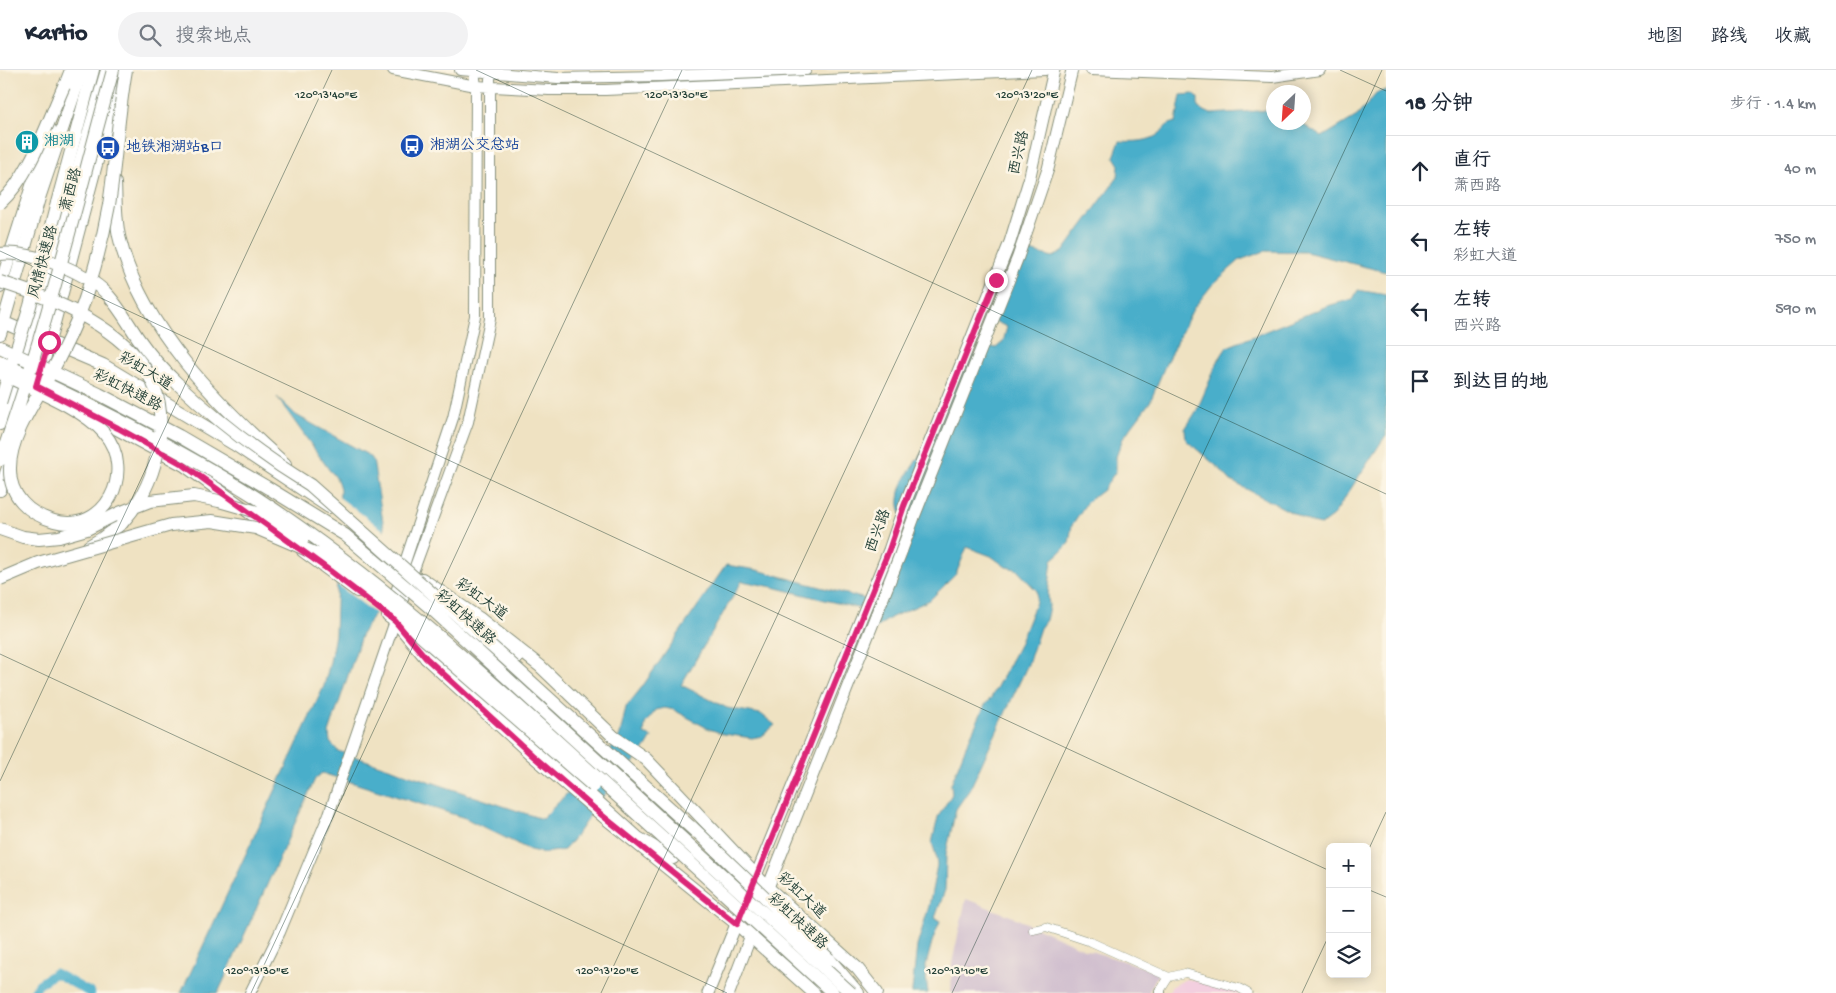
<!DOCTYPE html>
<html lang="zh">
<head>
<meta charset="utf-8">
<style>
  :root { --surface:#fff; --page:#f2f2f3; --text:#1f2937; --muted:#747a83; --line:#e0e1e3 }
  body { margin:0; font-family:"Gochi Hand","LXGW WenKai TC",sans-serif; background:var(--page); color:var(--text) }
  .controls { position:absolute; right:15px; bottom:15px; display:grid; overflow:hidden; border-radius:8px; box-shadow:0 2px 12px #0003 }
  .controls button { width:45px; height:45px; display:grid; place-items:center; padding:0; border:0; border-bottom:1px solid var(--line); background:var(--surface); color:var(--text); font:25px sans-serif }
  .compass { position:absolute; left:1266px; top:15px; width:45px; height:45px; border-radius:50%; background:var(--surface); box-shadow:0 2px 12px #0003; rotate:205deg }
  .stop { position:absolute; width:15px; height:15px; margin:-11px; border:4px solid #db2777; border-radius:50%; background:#fff }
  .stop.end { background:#db2777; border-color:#fff; box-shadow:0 1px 5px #0008 }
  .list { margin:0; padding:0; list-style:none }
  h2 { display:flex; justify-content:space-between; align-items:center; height:65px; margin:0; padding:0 20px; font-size:21px }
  h2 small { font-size:16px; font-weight:400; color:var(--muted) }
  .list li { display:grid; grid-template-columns:32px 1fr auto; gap:15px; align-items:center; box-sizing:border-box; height:70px; padding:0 20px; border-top:1px solid var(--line) }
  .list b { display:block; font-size:19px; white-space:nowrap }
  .list p { margin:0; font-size:16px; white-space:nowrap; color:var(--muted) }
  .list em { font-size:16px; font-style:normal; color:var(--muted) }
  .icon { flex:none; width:28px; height:28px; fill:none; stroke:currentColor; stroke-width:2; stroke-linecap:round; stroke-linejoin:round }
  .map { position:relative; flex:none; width:1386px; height:923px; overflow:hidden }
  header { display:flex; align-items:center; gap:30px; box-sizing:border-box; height:70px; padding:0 25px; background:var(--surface); border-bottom:1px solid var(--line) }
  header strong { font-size:24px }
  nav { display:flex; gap:28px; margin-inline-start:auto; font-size:18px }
  .search { width:350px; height:45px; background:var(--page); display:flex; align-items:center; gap:12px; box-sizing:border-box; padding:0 18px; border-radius:28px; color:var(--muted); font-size:19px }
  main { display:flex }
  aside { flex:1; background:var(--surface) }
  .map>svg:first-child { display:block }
  .built { fill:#f3cfdf }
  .industrial { fill:#cfbdce }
  .water { fill:#4aaeca; stroke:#34767f }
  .pier { fill:#efe2c2 }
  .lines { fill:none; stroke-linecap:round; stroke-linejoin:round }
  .canal { stroke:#4aaeca; stroke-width:9 }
  .minor-casing { stroke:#87907b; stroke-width:9 }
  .tertiary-casing { stroke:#87907b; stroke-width:12 }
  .secondary-casing { stroke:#87907b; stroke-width:13 }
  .primary-casing { stroke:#87907b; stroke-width:14 }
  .trunk-casing { stroke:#87907b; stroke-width:14 }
  .minor { stroke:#fff; stroke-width:8 }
  .tertiary { stroke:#fff; stroke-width:10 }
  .secondary { stroke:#fff; stroke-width:11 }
  .primary { stroke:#fff; stroke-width:12 }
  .trunk { stroke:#fff; stroke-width:12 }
  .trunk-bridge-casing { stroke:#87907b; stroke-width:14; stroke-linecap:butt }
  .trunk-bridge { stroke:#fff; stroke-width:12 }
  .route { stroke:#db2777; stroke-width:6 }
  .ticks { fill:none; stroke:#1f3d34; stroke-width:1; stroke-opacity:0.45 }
  .labels { text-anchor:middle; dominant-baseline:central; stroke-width:5; stroke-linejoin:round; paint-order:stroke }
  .culture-label { font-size:15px; fill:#0d838f; stroke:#fcf5e5; text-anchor:start }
  .transit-label { font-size:15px; fill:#164399; stroke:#fcf5e5; text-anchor:start }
  .street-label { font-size:15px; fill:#1f3d34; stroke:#fcf5e5 }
  .ticks-label { font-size:12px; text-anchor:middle; fill:#1f3d34; stroke:#fcf5e5; stroke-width:5; stroke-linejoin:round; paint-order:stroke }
</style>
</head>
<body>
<header>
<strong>Kartio</strong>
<div class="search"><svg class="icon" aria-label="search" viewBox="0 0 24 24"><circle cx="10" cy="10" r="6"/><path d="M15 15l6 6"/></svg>搜索地点</div>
<nav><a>地图</a><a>路线</a><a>收藏</a></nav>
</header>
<main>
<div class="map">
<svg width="1386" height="923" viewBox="0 0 1386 923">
  <rect width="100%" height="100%" fill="#fcf5e5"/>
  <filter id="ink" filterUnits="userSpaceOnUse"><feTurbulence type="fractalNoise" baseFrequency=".02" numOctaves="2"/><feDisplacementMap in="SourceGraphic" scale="10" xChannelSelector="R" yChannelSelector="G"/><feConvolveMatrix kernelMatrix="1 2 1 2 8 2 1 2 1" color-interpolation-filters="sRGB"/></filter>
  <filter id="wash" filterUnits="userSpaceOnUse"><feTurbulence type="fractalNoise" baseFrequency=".0096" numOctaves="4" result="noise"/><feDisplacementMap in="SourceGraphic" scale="20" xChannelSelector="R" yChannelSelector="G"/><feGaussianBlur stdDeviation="1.12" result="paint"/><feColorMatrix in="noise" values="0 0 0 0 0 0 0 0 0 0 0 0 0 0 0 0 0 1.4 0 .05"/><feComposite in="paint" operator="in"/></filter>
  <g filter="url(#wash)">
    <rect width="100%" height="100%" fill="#efe2c2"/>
    <path class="built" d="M1186,909L1239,918L1246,923H1168L1171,917Z"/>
    <path class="industrial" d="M966,829L1013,847L1084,879L1159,902L1148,923H951L952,893Z"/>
    <path class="water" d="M1386,20V202L1306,182L1265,181L1240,190L1212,215L1193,239L1167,291L1150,332L1123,368L1116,387V401L1103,420L1087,432L1072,455L1069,473L1062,481L1052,490L1048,524L1049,537L1046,550L1040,558L1028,594L970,719L956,739L946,784L945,820L935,848L940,851L932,872L925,899L928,923H912V921L917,876L929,836L937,795L935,782L932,773L938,747L952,724L951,714L966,676L985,635L991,628L1018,577L1036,532L1037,521L1016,499L1006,497L991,486L967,477L956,504L930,530L892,547L874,559H859L861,539L773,517L742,511L681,615L727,638L761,644L775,655L762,666L752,668L724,664L709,659L674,640L665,638L656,640L645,654L644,664L652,667C639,692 616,708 600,730C588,747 578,765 564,780L544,783L530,780L465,748L322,703L315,709L218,923H181L324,616L330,592L335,564L340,419C338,411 336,406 330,401L277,327L296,345L370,386L373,390L384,458L381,533L362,563L329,663L330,672L338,681L542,749L611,679L620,665L626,637L642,617L726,495L757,500L869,530C886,510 907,490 913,464C907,454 897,441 899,429C900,409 916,394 925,377C940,348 952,316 966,285H979L988,276L996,278L1003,272L1007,257L992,250L988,243L989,237L999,233L1014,195L1007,190L1009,176L1053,187L1063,182L1118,107L1119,95L1114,87L1120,71C1133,72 1150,72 1160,63C1167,56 1165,55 1176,52L1181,25L1194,24L1198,28V38L1211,44L1273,40L1274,52L1301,53L1322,67L1357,46L1377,23Z
      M1358,220L1386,225V365L1333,446L1321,455L1312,453L1231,411L1220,399L1186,370L1185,359L1197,340L1219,289L1227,277L1327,236L1353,229Z"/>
    <path class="pier" d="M336,425L386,462L383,533L377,545L334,512Z"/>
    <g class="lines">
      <path class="canal" d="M33,923L39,914L55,903L91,923"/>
    </g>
  </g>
  <g filter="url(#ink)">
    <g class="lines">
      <g class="minor-casing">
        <path id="minor" d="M1033,860L1046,857L1091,872L1169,907
          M1160,921L1169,907L1185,903L1239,918L1248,923"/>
      </g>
      <g class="tertiary-casing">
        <path id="tertiary" d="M393,0L476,16L549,20H605L1045,0
          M460,0L558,8L662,6L806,0
          M1091,0L1272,7L1320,0
          M392,536L404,495L453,348L475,246L476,16L474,1
          M250,923L280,862L329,744L395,551L468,352L490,249V2
          M1160,923V921"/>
      </g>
      <g class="secondary-casing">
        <path id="secondary" d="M765,825L900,485L914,447L1018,187L1048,99L1072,0
          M708,923L889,480L904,436L1010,172L1029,110L1054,0
          M729,923L753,860"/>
      </g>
      <g class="primary-casing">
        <path id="primary" d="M0,251L103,295L234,374L329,437
          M0,264L39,128L82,0
          M39,307L49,272L121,0
          M82,340L184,395L282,466
          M0,354L30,264L107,0
          M0,420L10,392
          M303,481L357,521
          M422,509L480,549L540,596L614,667L646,689L767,817L857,898L877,923
          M388,546L395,551L426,588L532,685L603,746L737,854L814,923"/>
      </g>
      <g class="trunk-casing">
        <path id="trunk" d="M61,26L71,0
          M115,113C116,131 115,152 120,170C141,257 219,336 285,394
          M57,133L93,0
          M0,217L50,59
          M89,476L101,469L122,453
          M480,549L498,572L517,588
          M426,588L452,601L638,768L673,788
          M829,889L858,923"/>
      </g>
      <use href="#minor" class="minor"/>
      <use href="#tertiary" class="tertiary"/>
      <use href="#secondary" class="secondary"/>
      <use href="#primary" class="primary"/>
      <use href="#trunk" class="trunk"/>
      <g class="trunk-bridge-casing">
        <path id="trunk-bridge" d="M0,133C31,105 47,53 64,16
          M0,184C17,182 36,187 52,192C71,199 93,209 107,224C119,237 128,253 138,268C149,284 163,300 178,314C218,352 263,386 310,415L506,589L696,762
          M0,212C52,228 127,258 152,311C161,330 162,355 159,375C154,404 142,431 122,453
          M0,277L99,324L179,366L270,419L345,465L434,541L851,923
          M0,292C87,333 175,376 257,428C369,501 469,591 568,681C656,762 745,842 833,923
          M0,303C30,318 83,338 104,363C137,402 105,465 54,451C28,444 9,425 10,398C10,362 42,322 57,292C69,269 81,244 88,219C97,191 104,163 109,135C116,90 118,45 126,0
          M0,333L30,236L57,133
          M0,390C46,262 77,130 113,0
          M0,459L23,467L39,469L59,467L87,459L119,443L150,431L194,426L219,431L261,443L302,471
          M0,509L38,493L171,455L212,451L256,458L324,487L415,561L593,716
          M692,757L829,889"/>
      </g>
      <use href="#trunk-bridge" class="trunk-bridge"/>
    </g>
  </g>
  <g class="lines" filter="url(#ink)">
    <path class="route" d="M49,272L36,316L118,358L184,395L330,501L395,551L426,588L532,685L603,746L737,854L889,480L904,436L996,210"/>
  </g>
  <path class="ticks" d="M476,0L1386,424M1340,0L1386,21M0,181L1330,801M0,584L727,923M0,711L332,0M1367,783L1386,742M1367,819L1386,827M251,923L682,0M601,923L1032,0M952,923L1382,0M1302,923L1330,863"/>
  <defs>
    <g id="building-disc" transform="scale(1.25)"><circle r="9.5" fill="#0f9aa8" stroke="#fcf5e5"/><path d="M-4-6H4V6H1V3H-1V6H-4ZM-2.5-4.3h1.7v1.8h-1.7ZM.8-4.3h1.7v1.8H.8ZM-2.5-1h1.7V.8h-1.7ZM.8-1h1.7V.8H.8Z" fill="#fff"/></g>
    <g id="bus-disc" transform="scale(1.25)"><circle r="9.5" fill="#1a4fb4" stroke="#fcf5e5"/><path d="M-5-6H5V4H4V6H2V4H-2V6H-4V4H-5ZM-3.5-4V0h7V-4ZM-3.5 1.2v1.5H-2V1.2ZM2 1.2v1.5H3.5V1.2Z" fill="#fff"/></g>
  </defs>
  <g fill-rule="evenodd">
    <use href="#building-disc" x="27" y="72"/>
    <use href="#bus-disc" x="412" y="76"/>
    <use href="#bus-disc" x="108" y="78"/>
  </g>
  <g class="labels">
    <g class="culture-label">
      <text x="44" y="72">湘湖</text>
    </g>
    <g class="transit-label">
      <text x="430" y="76">湘湖公交总站</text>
      <text x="126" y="78">地铁湘湖站B口</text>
    </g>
    <g class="street-label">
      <text transform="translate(1020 83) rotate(-77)">西兴路</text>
      <text transform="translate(72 120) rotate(-75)">萧西路</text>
      <text transform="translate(44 192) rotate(-75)">风情快速路</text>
      <text transform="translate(145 302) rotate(31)">彩虹大道</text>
      <text transform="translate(127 321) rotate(27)">彩虹快速路</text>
      <text transform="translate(879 461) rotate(-70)">西兴路</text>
      <text transform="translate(481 530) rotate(36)">彩虹大道</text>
      <text transform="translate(465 548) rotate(42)">彩虹快速路</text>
      <text transform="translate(801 826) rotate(43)">彩虹大道</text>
      <text transform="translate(797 852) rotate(43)">彩虹快速路</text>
    </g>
  </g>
  <g class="ticks-label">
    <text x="676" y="28">120°13'30"E</text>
    <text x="1027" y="28">120°13'20"E</text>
    <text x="326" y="28">120°13'40"E</text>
    <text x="257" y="904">120°13'30"E</text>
    <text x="607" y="904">120°13'20"E</text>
    <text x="957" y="904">120°13'10"E</text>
  </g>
</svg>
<div class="controls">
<button>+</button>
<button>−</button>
<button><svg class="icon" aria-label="layers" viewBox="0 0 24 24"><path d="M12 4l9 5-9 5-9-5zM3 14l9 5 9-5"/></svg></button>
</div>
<svg class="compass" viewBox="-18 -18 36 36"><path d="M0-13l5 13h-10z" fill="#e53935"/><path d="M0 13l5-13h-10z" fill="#747a83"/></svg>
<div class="stop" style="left:49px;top:272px"></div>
<div class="stop end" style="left:996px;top:210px"></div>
</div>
<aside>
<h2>18 分钟<small>步行 · 1.4 km</small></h2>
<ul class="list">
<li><svg class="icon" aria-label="ahead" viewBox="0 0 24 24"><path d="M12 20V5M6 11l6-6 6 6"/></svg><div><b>直行</b><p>萧西路</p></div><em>40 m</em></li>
<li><svg class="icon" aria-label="left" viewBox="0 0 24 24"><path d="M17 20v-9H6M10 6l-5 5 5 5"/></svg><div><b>左转</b><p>彩虹大道</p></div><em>750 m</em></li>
<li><svg class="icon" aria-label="left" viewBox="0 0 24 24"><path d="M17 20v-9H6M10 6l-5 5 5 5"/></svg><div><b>左转</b><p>西兴路</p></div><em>590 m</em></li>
<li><svg class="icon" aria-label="arrive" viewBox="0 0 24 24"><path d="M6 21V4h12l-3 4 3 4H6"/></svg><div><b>到达目的地</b></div></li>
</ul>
</aside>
</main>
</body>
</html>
